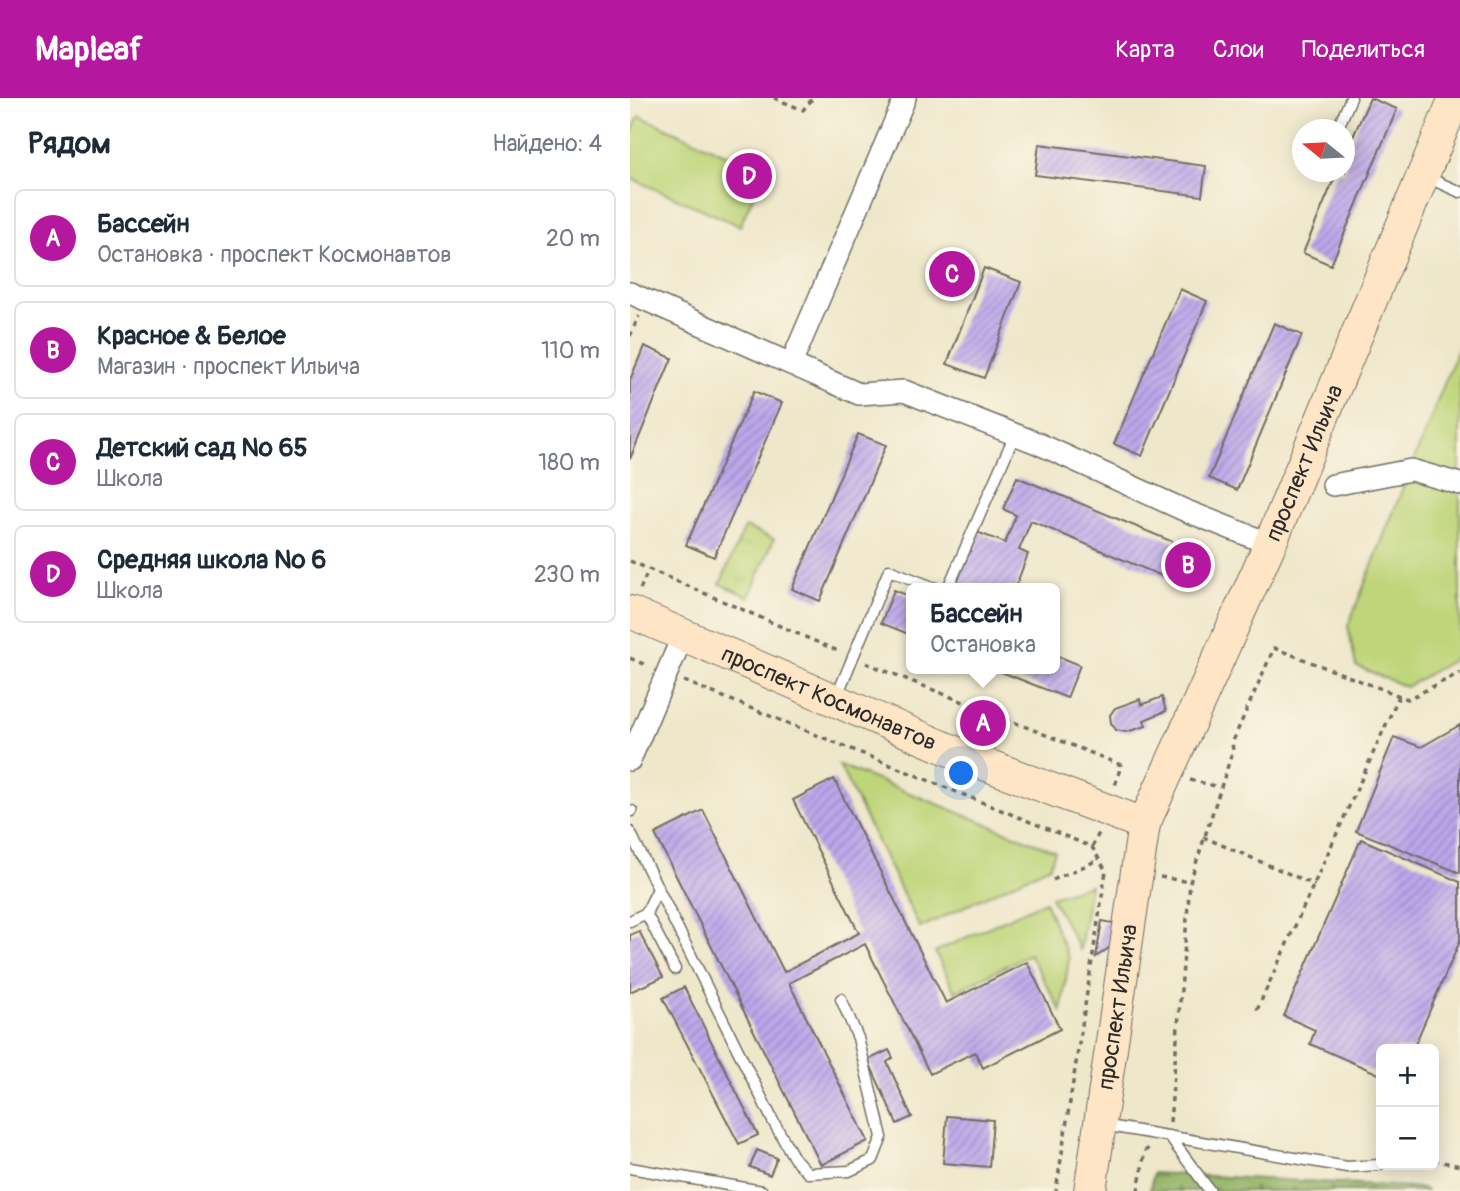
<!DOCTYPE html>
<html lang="ru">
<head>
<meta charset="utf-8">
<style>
  :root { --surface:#fff; --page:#f2f2f3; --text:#1f2937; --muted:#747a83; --line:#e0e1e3; --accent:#b5179e }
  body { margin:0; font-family:Pangolin,sans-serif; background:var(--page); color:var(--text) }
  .controls { position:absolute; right:21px; bottom:21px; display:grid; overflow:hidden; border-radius:10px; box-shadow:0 4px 18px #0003 }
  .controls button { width:63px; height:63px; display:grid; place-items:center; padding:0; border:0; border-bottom:2px solid var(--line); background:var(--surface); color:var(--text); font:35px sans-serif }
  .compass { position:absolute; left:662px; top:21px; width:63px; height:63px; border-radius:50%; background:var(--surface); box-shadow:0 4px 18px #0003; rotate:288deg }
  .you { position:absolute; left:332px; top:676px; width:24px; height:24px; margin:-18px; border:5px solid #fff; border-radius:50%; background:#1a73e8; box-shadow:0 0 0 10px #1a73e833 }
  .badge { display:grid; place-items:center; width:46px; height:46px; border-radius:50%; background:var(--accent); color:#fff; font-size:23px; font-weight:700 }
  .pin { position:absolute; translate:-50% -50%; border:4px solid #fff; box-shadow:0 2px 7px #0006 }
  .popup { position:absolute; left:276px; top:485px; width:154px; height:91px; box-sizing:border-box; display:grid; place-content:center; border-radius:10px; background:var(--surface); filter:drop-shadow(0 2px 5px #0005); font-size:23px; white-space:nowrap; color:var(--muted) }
  .popup b { font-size:26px; color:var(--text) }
  .popup::after { content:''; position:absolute; left:50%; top:100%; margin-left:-14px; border:14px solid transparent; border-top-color:var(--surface) }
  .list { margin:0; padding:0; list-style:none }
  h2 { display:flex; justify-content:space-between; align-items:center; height:91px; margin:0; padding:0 28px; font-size:30px }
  h2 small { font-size:23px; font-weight:400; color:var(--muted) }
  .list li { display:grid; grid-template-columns:46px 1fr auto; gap:21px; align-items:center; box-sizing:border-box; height:98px; margin:0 14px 14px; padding:0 14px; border:2px solid var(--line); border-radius:10px }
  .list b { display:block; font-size:26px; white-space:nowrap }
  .list p { margin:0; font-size:23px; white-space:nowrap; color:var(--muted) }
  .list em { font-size:23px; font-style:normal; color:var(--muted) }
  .map { position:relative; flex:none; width:830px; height:1093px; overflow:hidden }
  header { display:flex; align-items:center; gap:42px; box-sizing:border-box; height:98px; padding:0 35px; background:var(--accent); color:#fff }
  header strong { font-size:33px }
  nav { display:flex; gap:38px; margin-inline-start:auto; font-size:24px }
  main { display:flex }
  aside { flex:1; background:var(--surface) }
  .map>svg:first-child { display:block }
  .grass { fill:#bfd57a; stroke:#758052; stroke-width:2 }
  .forest { fill:url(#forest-firs); stroke:#61704a; stroke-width:2 }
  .park { fill:url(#park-tufts); stroke:#758052; stroke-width:2 }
  .building { fill:url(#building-hatch) }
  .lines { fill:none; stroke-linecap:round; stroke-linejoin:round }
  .lane-casing { stroke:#6f6d63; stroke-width:13 }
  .street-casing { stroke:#6f6d63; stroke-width:24 }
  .secondary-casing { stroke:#6f6d63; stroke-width:34 }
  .path { stroke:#6f6d63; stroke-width:3.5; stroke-dasharray:5 5; stroke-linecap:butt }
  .lane { stroke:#fff; stroke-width:10 }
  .street { stroke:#fff; stroke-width:21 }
  .secondary { stroke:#fde5c5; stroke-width:32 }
  .labels { text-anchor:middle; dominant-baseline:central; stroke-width:6; stroke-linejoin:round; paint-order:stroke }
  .street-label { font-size:23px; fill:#2b2b2b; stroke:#fcf5e5 }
</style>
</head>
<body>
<header>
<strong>Mapleaf</strong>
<nav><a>Карта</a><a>Слои</a><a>Поделиться</a></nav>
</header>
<main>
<aside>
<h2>Рядом<small>Найдено: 4</small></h2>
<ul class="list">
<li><span class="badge">A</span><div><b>Бассейн</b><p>Остановка · проспект Космонавтов</p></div><em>20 m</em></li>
<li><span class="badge">B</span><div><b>Красное &amp; Белое</b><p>Магазин · проспект Ильича</p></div><em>110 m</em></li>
<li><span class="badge">C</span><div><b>Детский сад № 65</b><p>Школа</p></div><em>180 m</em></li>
<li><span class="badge">D</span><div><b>Средняя школа № 6</b><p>Школа</p></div><em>230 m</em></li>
</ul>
</aside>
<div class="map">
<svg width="830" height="1093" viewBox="0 0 830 1093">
  <defs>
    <pattern id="forest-firs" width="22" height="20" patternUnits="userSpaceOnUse" patternTransform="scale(1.75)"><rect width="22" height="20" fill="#97b66a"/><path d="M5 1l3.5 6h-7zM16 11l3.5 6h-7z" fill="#7b9457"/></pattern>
    <pattern id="park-tufts" width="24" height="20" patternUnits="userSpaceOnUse" patternTransform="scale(1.75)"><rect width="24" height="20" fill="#bfd57a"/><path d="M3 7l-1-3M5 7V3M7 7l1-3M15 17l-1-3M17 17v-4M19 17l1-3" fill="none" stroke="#a4b76a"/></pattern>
    <pattern id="building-hatch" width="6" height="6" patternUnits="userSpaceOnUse" patternTransform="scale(1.75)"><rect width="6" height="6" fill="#bca8eb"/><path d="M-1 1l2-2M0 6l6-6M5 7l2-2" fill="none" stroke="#9989bf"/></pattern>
  </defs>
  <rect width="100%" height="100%" fill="#fcf5e5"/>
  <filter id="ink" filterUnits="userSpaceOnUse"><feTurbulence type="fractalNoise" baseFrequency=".0143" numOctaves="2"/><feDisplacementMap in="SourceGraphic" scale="14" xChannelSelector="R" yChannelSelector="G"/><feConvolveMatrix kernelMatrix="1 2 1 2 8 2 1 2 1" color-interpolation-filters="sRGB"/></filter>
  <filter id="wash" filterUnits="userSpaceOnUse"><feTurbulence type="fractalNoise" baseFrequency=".00686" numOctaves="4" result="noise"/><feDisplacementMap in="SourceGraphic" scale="28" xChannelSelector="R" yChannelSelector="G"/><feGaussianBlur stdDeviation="1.57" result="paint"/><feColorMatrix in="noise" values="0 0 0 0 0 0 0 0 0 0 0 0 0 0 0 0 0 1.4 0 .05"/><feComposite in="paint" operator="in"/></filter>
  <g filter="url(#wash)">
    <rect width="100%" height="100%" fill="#eee7ca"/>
    <path class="grass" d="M9,18L134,73L110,128L0,80V38Z
      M830,246V558L776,589L726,568L718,528Z
      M209,667L425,753L420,768L290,830Z
      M460,787L450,852L421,799Z
      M415,803L439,861L431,913L399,856L325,894L305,854Z"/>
    <path class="forest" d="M523,1075L784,1089L798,1093H520Z"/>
    <path class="park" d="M115,429L144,441L119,499L90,486Z"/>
    <g id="blocks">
      <path class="building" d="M740,0L767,11L701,167L673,155L707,74H715V57Z
        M409,46L576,68L572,98L405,77Z
        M354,170L391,184L354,280L317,266Z
        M550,191L577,203L512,358L484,346Z
        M644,225L672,237L607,392L579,380Z
        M14,248L42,260L0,361V282Z
        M124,293L152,305L84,459L56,447Z
        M228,336L256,347L190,503L162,491Z
        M387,379L572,456L558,489L401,423L389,452L398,456L385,490H339L327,485L347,434L375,445L386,417L373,411Z
        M264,492L281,499V537L251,525Z
        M425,557L450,567L437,600L364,571H425Z
        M532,599L536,613L514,622L516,628L496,634L486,632L481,625L480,617L485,610L510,601L511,607Z
        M830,627V775L726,733L764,639L791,649Z
        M204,681L316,905L397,864L430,931L353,970L345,954L300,976L235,846L159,885L238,1043L191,1067L25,736L73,712L154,874L229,835L163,702Z
        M731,741L830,784V843L783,951H751V977L680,946L685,932L654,918Z
        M472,823L489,826L486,845L466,859Z
        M9,833L33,879L0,894V837Z
        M54,889L128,1037L109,1046L33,900Z
        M259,952L263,960L257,964L282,1019L267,1026L238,962Z
        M317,1018L363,1022L359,1069L313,1065Z
        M127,1052L147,1060L140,1077L120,1069Z"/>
    </g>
  </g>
  <g filter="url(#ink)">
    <use href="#blocks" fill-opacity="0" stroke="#6f6d63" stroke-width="2"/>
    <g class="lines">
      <g class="lane-casing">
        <path id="lane" d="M711,23L721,0
          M794,78L830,94
          M318,490L385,336
          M206,600L259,472L305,490
          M0,713H2
          M0,734L143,1023L164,1060L178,1075L219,1073L243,1062L252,1039L228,940L211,901
          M16,815L45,871
          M0,823L16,815L28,791
          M473,1027L717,1069L749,1067
          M539,1038L580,1093
          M0,1070L132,1093"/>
      </g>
      <g class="street-casing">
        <path id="street" d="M0,195L229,296L274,293L407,345L554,412L640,446
          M161,266L275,0
          M703,387L781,372L830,386
          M0,662L53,537"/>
      </g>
      <g class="secondary-casing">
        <g id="secondary">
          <path id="s1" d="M0,514L341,661L514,726"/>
          <path id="s2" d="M460,1093L514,726L640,446L825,0"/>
        </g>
      </g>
      <path class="path" d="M144,0L173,12L183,0
        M0,238L9,218
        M0,463L210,554
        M10,491L19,471
        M0,560L18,568
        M236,565L491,667L485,688
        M54,583L462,749L476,773L426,1093
        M560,682L590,689
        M573,739L685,787
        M462,749L469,735
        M530,779L560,784
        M423,782L468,762
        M627,912L769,598
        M540,1024L560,784L603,652L602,645L644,550L778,601L830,575
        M804,1062L830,1068
        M508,1093L515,1053L520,1049"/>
      <use href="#lane" class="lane"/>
      <use href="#street" class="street"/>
      <use href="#secondary" class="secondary"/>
    </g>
  </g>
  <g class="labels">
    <g class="street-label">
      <text stroke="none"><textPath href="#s2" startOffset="766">проспект Ильича</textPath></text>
      <text stroke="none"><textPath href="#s1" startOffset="217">проспект Космонавтов</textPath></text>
      <text stroke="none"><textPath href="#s2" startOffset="186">проспект Ильича</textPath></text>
    </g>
  </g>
</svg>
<div class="controls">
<button>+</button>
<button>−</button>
</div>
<svg class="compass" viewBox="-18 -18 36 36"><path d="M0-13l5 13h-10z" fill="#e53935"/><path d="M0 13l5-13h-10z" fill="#747a83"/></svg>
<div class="you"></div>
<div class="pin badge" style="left:353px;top:625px">A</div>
<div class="popup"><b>Бассейн</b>Остановка</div>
<div class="pin badge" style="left:558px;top:467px">B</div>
<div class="pin badge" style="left:322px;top:176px">C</div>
<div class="pin badge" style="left:119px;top:78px">D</div>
</div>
</main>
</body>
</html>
